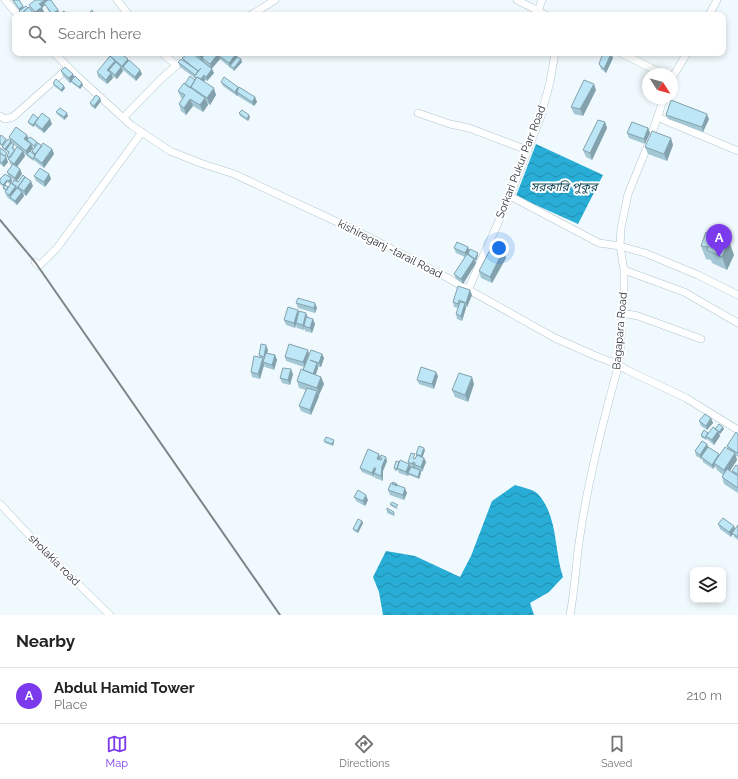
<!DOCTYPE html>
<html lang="en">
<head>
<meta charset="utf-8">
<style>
  :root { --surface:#fff; --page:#f2f2f2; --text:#222; --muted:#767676; --line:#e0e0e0; --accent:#7c3aed }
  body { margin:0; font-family:Raleway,"Noto Sans Bengali",sans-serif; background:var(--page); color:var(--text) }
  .controls { position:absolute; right:12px; bottom:12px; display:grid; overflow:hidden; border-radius:8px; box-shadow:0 2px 6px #0003 }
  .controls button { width:36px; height:36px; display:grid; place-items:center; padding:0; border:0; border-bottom:1px solid var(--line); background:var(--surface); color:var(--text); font:20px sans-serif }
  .compass { position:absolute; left:642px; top:68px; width:36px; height:36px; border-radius:50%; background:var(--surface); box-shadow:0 2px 6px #0003; rotate:126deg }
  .you { position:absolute; left:499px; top:248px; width:14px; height:14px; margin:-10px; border:3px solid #fff; border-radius:50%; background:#1a73e8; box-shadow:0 0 0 6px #1a73e833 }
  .badge { display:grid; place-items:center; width:26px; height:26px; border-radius:50%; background:var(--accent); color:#fff; font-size:13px; font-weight:700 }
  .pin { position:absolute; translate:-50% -33px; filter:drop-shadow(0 1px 2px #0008) }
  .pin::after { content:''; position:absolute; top:21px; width:14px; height:12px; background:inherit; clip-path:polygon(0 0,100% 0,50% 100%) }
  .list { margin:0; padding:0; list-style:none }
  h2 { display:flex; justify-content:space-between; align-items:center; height:52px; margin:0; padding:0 16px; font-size:17px }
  h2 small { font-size:13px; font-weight:400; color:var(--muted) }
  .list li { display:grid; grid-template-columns:26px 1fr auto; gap:12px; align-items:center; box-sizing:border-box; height:56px; padding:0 16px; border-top:1px solid var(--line) }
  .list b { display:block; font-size:15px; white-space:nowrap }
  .list p { margin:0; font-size:13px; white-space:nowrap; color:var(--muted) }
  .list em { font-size:13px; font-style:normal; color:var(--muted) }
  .icon { flex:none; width:22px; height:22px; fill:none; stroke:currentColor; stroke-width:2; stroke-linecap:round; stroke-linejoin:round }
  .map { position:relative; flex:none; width:738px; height:615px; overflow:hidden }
  .search { position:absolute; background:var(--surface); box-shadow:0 2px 6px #0003; left:12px; right:12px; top:12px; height:44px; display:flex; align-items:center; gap:10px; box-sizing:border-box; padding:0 14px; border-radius:8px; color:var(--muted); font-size:15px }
  .sheet { height:108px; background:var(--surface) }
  nav { display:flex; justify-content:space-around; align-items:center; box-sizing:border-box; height:56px; border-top:1px solid var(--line); background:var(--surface); font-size:11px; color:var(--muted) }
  nav a { display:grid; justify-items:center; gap:2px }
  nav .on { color:var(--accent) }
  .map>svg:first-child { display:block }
  .water { fill:url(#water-waves) }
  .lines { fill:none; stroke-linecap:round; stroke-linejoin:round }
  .minor-casing { stroke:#b0c6cf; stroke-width:8 }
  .minor { stroke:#fff; stroke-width:7 }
  .rail { stroke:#7d8589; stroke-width:2 }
  .wall { fill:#a3c7d4; fill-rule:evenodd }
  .shaded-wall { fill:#84a2ad }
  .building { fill:#bde7f7; stroke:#84a2ad }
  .labels { text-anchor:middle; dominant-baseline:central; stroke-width:4; stroke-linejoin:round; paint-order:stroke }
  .street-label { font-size:11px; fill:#293135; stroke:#fff }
  .water-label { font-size:12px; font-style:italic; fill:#15495a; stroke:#fff }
</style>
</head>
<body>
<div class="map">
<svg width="738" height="615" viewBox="0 0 738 615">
  <defs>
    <pattern id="water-waves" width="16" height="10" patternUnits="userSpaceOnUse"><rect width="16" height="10" fill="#27add6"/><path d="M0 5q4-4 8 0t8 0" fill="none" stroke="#228dae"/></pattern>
  </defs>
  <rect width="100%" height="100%" fill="#f0f9fd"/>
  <path class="water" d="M536,144L603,175L578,224L516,196Z
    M515,485C521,487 533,489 538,494C558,516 554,550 563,577L549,592L530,603L534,615H383L379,592L373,577L386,551L415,556L460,577L471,556L492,501Z"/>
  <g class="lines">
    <g class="minor-casing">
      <path id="minor" d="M5,0L18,15
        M117,0L129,15
        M517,0L546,15
        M538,11L542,0
        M251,15L275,0
        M709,15L717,0
        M54,53L77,76L131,125L170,151L200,163L234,174L361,233L444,276L555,338L598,357L617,364L627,370L686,398L738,430
        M162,53L176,65
        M621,53L663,74
        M672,78L687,53
        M418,113L450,124L469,128L527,150
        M0,116L5,119L13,117L68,68
        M657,117L738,151
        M123,118L162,78L191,53
        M510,196L599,243L620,246L645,253L698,275L738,295
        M35,262L39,266L57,248L142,132
        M624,270L684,292L738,323
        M468,290L510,196L541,116L550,82L555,53
        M623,313L638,316L701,339
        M0,504L45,552L110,615
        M570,615C575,589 576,562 580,536C588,480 602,425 617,371V364L620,354L624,288V270L620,246L621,228L628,194L648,145L664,98"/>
    </g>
    <use href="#minor" class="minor"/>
    <path class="rail" d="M0,220L35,262L280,615"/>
  </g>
  <path class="wall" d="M12,0H19L24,8L34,15H21L20,11Z
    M51,0L58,10L60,14L67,15H47L50,13L45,5L42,8L44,12L39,15H35L31,9L29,5Z
    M194,53H236L237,57L242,62L234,71L220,59L212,69L214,73L207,81L205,80L204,81L216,95L210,105L207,103L208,105L203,112L193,106L186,115L181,111L179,104L182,99L181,98L178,91L185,84L195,80V78L180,67L178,62L183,60L182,58L194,54Z
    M611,54L613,58L606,73L601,69L599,64Z
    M110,56L128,59V61L140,70L142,74L136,81L122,69L123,71L117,79L112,76L113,78L107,84L98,77L97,72L111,57Z
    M61,71L73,74L74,77L83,85L80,89L72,83L71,82L70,83L63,76Z
    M221,82L238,89L255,97L257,102L254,106L238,96V95L237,96L223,86Z
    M53,83L65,88L62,92L54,86Z
    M596,90L583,116L574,114L571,107Z
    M100,98L101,101L95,109L91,106L90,103Z
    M56,112L68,116L64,120L57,114Z
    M239,113L250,117L248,121L240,116Z
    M666,115L709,119L703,132L668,119Z
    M28,122L52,124L44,133L36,127L35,125L33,127L29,124Z
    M605,122L607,128L592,160L586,157L583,150Z
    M648,128L650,133L645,144L629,138L627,133Z
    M0,137L7,140L10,141L9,137L28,139L37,142L38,143L41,145L52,149L54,154L44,168L35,161V160L34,161L28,157L24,153L25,156L17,167L20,169L22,174L17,181L18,182L33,186L26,196L23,194L24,196L17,205L7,197L5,192L6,191L4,190L3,188L4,187L0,184V179L9,177L7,172L12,165L10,164L9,159L7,158V156L6,157L8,162L4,167L0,164V148L7,155L8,153L7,151H6L3,149L2,146L0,145ZM11,142L17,147L15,150L13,149L14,147ZM32,145L34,147L32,151V153L31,151L33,148ZM11,178L14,180L8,187L5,185L7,182L10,184L12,181Z
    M673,145L667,161L648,154L645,147Z
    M49,174L51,179L45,187L36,181L34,176Z
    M706,232L734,255L727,270L712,263L711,260L706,259L701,246Z
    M468,247L469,251L478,253V255L476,261H475L476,263L463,284L456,279L454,274L465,257L456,253L454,248Z
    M503,251L506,258L492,283L481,278L479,271Z
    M472,295L467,307H466V308L462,321L457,319L456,314L458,308L454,307L453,302Z
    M296,303L317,308L315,313L298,308Z
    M299,312L306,313L308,318L315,324L312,333L305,331V329L304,330L297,328L296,325L295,328L286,325L284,320Z
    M268,350L267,353L275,355L277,360L274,370L265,367L264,365L260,379L252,377L251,372L259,357V355Z
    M322,354L324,358L321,367H318V368L316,375L321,377L324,384L319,395H318L319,396L311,415L301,411L299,406L306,390L299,388L297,381L304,367L286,361L285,357Z
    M293,374L290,385L282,383L280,378Z
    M438,376L434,389L419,384L417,380Z
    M474,384L468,402L455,397L452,390Z
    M711,418L713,423L707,430L701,426L699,421Z
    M715,429H724L720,434L719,433L720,436L714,445L708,440L707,439L706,440L701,437V435L708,433Z
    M738,434V457L735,455L737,460L730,471L733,473L732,471L738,466V493L724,484L722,477L723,475L717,470L715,466L713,469L703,462L702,459L696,456L695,451L707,444L708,447L720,456L728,449L727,446Z
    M334,440V442L333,446L325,443L324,441Z
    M425,450L422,457L424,458L426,462L422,472L421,471V473L419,479L409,475V474L408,476L399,473L398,470L397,471H395L394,468L399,463H408V462L416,457V454Z
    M379,454L380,459L381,460L380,457L387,461L383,471V481L375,478L374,475V477L362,472L360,468Z
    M392,484L398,486L407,493L404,500L390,495L388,490Z
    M354,497L368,500L365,506L356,501Z
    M390,504L398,508L397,509L391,506Z
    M387,510L394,512L395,515L394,516L387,513Z
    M362,521L363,523L358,533L354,531L353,529Z
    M718,524L734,526L735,529L738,525V540L734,537L733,534L731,537L720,529Z"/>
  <path class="shaded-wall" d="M45,0H49L44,3L45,5L42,8L44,12L39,15H36L35,12L39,4Z
    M23,6L24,8L20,11L19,9Z
    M58,10L60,14L58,15H53L52,14Z
    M204,53H210L202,58L203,60L202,61L200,57Z
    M218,54L220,59L211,69L210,64Z
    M236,54L238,58L230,66V68L229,63Z
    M611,54L613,58L606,73L604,69Z
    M128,59L129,64L123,67L124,71L122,66Z
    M241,59L242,62L234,71V68Z
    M115,61L117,66L109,70L110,73L107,70Z
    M121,67L123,71L117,79L115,75Z
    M212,69L214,73L207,81L206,77Z
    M140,70L142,74L136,81L135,77Z
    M111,73L113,78L107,84L106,80Z
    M73,74L75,78L70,83L69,78Z
    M204,75L205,80L202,84L200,80Z
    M82,83L83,85L80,89L79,87Z
    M594,84L596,90L583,116L580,109Z
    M64,86L65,88L62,92L61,90Z
    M238,87L240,92H237L238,95L237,96L235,92Z
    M214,88L216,95L210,105L207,98Z
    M255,97L257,102L254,106L252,102Z
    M100,98L101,101L95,109L94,106Z
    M205,98L208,105L203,112L200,105Z
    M190,99L193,106L186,115L184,108Z
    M67,113L68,116L64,120V117Z
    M707,114L709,119L703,132L702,127Z
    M249,115L250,117L248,121L247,119Z
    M50,119L52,124L44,133L42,129Z
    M605,122L607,128L592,160L590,153Z
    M35,123V125L33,127V125Z
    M648,128L650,133L645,144L644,139Z
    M27,135L29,139L26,143L24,139Z
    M671,138L673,145L667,161L664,154Z
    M11,141L12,144L6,151L5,149Z
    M31,144L33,148L28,155L27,154V156L26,151Z
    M52,149L54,154L44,168L42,163Z
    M23,151L25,156L16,168L14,164Z
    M6,157L8,162L4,167L2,163Z
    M20,169L22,174L16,182L15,178Z
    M49,174L51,179L45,187L44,182Z
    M11,178L12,181L10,184L9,181Z
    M7,180V182L4,187L3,185Z
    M31,181L33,186L26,196L24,191Z
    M16,186L17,191L10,197L11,200L9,195Z
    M22,192L24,196L17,205L15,201Z
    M729,241L734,255L727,270L722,257Z
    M468,247L470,252L467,258L465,253Z
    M503,251L506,258L492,283L490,277Z
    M478,253V255L476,261L475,259Z
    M474,259L476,263L463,284L461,279Z
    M470,290L472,295L467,307L466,303Z
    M315,303L317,308L315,313L314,308Z
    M465,303L466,308L462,321L461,316Z
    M298,310L300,314L296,323V325L295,328L294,323Z
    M306,313L308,318L304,326V330L303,325Z
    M313,319L315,324L312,333L310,328Z
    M266,345L268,350L265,361L264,357Z
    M308,350L309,354L305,367L303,362Z
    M322,354L324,358L321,367L319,363Z
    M275,355L277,360L274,370L272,365Z
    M263,358L264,363L263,362L264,365L260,379L258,374Z
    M317,363L318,368L314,379L313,374Z
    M291,369L293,374L290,385L288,380Z
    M436,372L438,376L434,389L432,384Z
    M321,377L324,384L319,395L317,388Z
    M472,377L474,384L468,402L465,395Z
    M317,391L319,396L311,415L310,410Z
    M711,418L713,423L707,430L706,426Z
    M723,427L724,429L720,434L719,432Z
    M718,431L720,436L714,445L712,440Z
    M334,440V442L333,446L332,444Z
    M707,444L709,449L701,457V460L700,455Z
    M424,448L425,450L422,459L421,456Z
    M735,453L737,460L726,477L724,470Z
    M379,454L380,459L378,463L377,459Z
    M719,454L721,459L714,463L715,466L713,469L712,465Z
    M386,457L387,461L383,471V481L381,476L382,466Z
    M424,458L426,462L422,472L421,467Z
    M413,462L415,467L414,469L413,464Z
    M409,464L411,468L408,473L409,474L408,476L406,472Z
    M374,468L376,472L374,473V477L372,473Z
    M420,470L421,473L419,479L418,477Z
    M405,488L407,493L404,500L403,495Z
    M366,495L368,500L365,506L363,501Z
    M362,521L363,523L358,533L357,531Z
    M734,526L735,530L732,533L733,534L731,537L729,532Z"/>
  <path class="building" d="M13,0H19L23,6L19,9Z
    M35,0H45L39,4L42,7L35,12L29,5Z
    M48,0H51L58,10L52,14L44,3Z
    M26,6L28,8L22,13L23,14H22L19,11Z
    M29,7L33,13L30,15H24L22,13Z
    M92,10L94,14L93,15H89L88,14Z
    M64,11L67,15H58Z
    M246,12L251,15H244Z
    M50,13L52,15H47Z
    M112,53H120L128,59L122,66L110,56Z
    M189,53H192L212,69L206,77L204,75L201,79L197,77L196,78L194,77L201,68L198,71L182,58Z
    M196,53H204L200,57Z
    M206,53H217L218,54L210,64L202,58Z
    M220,53H236V54L229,63L218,55Z
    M603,53L611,54L604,69L599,64Z
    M110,56L115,61L107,70L111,73L106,80L97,72Z
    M237,57L241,59L234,68L230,66Z
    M181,59L198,71L195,75L178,62Z
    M129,60L140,70L135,77L123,67Z
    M116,62L121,67L115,75L109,70Z
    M65,67L73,74L69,78L61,71Z
    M75,76L82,83L79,87L71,81Z
    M190,76L195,80L190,88L185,84Z
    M197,77L214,88L207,98L191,87Z
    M224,77L238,87L235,92L221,82Z
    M56,79L64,86L61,90L53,83Z
    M584,80L594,84L580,109L571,107Z
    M184,83L205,98L200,105L190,99L184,108L179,104L185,95L178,91Z
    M239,87L255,97L252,102L237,92Z
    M96,95L100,98L94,106L90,103Z
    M671,100L707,114L702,127L666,115Z
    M60,108L67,113L64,117L56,112Z
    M242,110L249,115L247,119L239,113Z
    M42,113L50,119L42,129L35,123Z
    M33,114L38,118L33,125L28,122Z
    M598,120L605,122L590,153L583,150Z
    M632,122L648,128L644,139L627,133Z
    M16,127L27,135L24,139L31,144L26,151L9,137Z
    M652,131L671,138L664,154L645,147Z
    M1,135L6,139L2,145L0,143V137Z
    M30,137L37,142L34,146L27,140Z
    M8,139L11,141L5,149L2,147Z
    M11,143L14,145L12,148L15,150L10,158L7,156L9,152L6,150Z
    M38,143L42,146L35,154L32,151Z
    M43,143L52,149L42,163L34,157Z
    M17,147L23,151L14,164L8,159Z
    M0,148L7,153L4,156L0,153Z
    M30,151L35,155L33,159L27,154Z
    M0,153L6,157L2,163L0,161Z
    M13,164L20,169L15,178L7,172Z
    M40,168L49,174L44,182L34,176Z
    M5,174L11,178L9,181L7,180L3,185L0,182V179Z
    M23,175L25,177L18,187H19L18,188L12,184L14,180L18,182Z
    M25,177L31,181L24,191L18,187Z
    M11,183L16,186L9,195L5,192Z
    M5,185L8,187L7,190L3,188Z
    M17,188L22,192L15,201L10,197Z
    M706,232L729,241L722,257L707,250L708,247L701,246Z
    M457,242L468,247L465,253L454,248Z
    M492,246L503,251L490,277L479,271Z
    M470,249L478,253L475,259L468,254Z
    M467,254L474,259L461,279L454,274Z
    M458,286L470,290L466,303L459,300L458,304L453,302Z
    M298,298L315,303L314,308L296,303Z
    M460,302L465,303L461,316L456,314Z
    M288,307L298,310L294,323L284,320Z
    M299,311L306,313L303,325L296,323Z
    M306,317L313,319L310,328L304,326Z
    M261,344L266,345L264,357L259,355Z
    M289,344L308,350L303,362L285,357Z
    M311,350L322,354L319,363L310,360L317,363L313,374L303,370Z
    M266,353L275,355L272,365L263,362Z
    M254,356L263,358L258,374L251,372Z
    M421,367L436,372L432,384L417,380Z
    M283,368L291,369L288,380L280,378Z
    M301,369L321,377L317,388L297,381Z
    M459,373L472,377L465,395L452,390Z
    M307,388L317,391L310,410L299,406Z
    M705,414L711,418L706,426L699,421Z
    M719,424L723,427L719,432L715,429Z
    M713,427L718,431L712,440L706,436Z
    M704,430L708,433L705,438L701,435Z
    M736,432L738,434V452L737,453L727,446Z
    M326,437L334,440L332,444L324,441Z
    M702,441L707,444L700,455L695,451Z
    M419,446L424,448L421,456L416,454Z
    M708,447L719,454L712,465L701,457Z
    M725,447L735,453L724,470L714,463Z
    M368,449L379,454L377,459L381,460L382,458L380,457L381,455L386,457L382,466L381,476L374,473L376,468H374L372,473L360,468Z
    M411,453L415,454L413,458L415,459L417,455L424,458L421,467L415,465V463L413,462V464L408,462Z
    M400,460L409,464L406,472L397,468Z
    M396,461L399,462L397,469L394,468Z
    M736,465L738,466V474L732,471Z
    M411,467L420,470L418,477L408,473Z
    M727,469L738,476V488L722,477Z
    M393,482L397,484V486L392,484Z
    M391,483L405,488L403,495L388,490Z
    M358,490L366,495L363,501L354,497Z
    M392,502L398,505L396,507L390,504Z
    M387,508L394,512L393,514L387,510Z
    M723,518L734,526L729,532L718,524Z
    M358,519L362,521L357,531L353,529Z
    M738,525V537L732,533Z"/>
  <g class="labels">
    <g class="street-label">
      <text transform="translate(521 162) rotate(-69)">Sorkari Pukur Parr Road</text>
      <text transform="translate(390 249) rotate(27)">kishireganj -tarail Road</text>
      <text transform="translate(620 331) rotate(-85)">Bagapara Road</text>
      <text transform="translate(54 560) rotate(45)">sholakia road</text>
    </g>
    <g class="water-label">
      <text x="564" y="187">সরকারি পুকুর</text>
    </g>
  </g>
</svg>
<div class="controls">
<button><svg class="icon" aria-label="layers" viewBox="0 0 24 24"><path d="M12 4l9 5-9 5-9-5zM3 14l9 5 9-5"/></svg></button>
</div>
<svg class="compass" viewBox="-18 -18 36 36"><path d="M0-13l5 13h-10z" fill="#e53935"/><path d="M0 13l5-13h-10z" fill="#767676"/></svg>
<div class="you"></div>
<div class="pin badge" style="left:719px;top:257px">A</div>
<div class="search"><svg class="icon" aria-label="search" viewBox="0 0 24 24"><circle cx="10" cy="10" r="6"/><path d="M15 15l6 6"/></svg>Search here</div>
</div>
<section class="sheet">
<h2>Nearby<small></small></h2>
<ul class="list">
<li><span class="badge">A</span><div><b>Abdul Hamid Tower</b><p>Place</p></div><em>210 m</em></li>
</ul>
</section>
<nav>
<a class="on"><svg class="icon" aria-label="map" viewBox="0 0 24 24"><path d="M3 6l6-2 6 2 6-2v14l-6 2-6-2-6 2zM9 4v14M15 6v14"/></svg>Map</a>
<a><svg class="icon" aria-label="directions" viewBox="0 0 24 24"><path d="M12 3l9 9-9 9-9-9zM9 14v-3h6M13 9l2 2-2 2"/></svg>Directions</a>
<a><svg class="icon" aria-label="saved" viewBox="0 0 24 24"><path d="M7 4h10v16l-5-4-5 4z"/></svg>Saved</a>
</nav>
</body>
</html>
